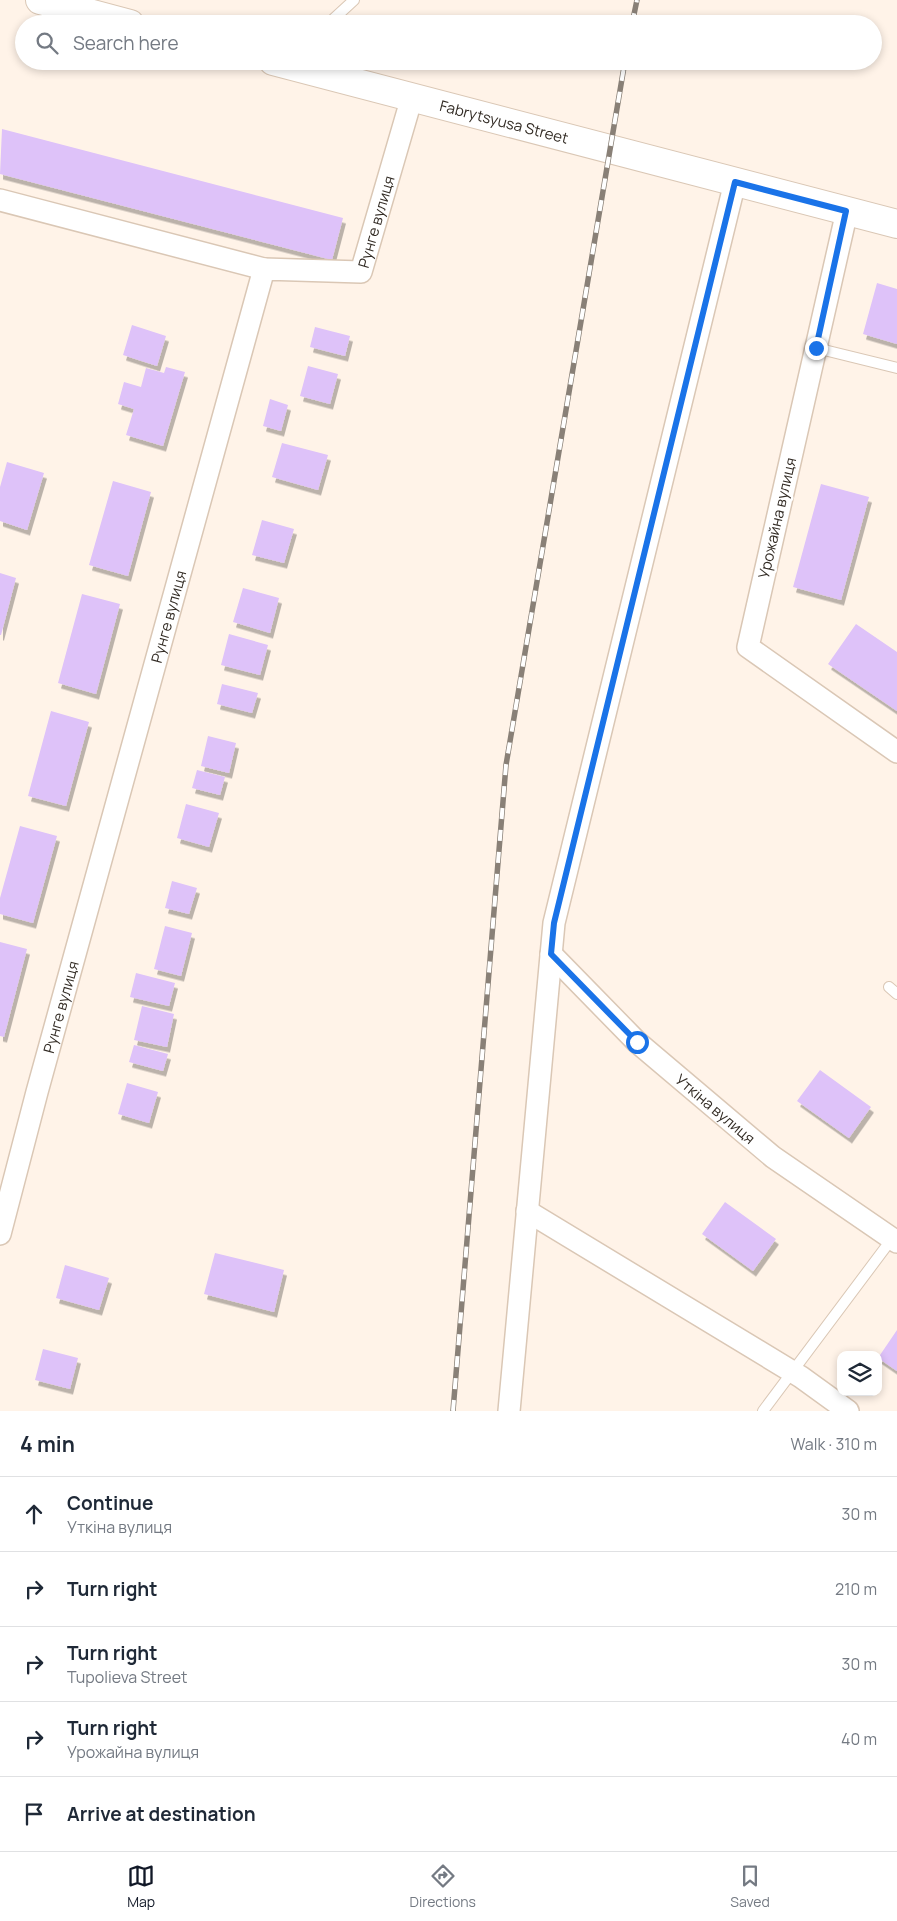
<!DOCTYPE html>
<html lang="en">
<head>
<meta charset="utf-8">
<style>
  :root { --surface:#fff; --page:#f2f2f3; --text:#1f2937; --muted:#747a83; --line:#e0e1e3; --accent:#111827 }
  body { margin:0; font-family:Manrope,sans-serif; background:var(--page); color:var(--text) }
  .controls { position:absolute; right:15px; bottom:15px; display:grid; overflow:hidden; border-radius:10px; box-shadow:0 2px 8px #0003 }
  .controls button { width:45px; height:45px; display:grid; place-items:center; padding:0; border:0; border-bottom:1px solid var(--line); background:var(--surface); color:var(--text); font:25px sans-serif }
  .stop { position:absolute; width:15px; height:15px; margin:-11px; border:4px solid #1a73e8; border-radius:50%; background:#fff }
  .stop.end { background:#1a73e8; border-color:#fff; box-shadow:0 1px 5px #0008 }
  .list { margin:0; padding:0; list-style:none }
  h2 { display:flex; justify-content:space-between; align-items:center; height:65px; margin:0; padding:0 20px; font-size:21px }
  h2 small { font-size:16px; font-weight:400; color:var(--muted) }
  .list li { display:grid; grid-template-columns:32px 1fr auto; gap:15px; align-items:center; box-sizing:border-box; height:75px; padding:0 20px; border-top:1px solid var(--line) }
  .list b { display:block; font-size:19px; white-space:nowrap }
  .list p { margin:0; font-size:16px; white-space:nowrap; color:var(--muted) }
  .list em { font-size:16px; font-style:normal; color:var(--muted) }
  .icon { flex:none; width:28px; height:28px; fill:none; stroke:currentColor; stroke-width:2; stroke-linecap:round; stroke-linejoin:round }
  .map { position:relative; flex:none; width:897px; height:1411px; overflow:hidden }
  .search { position:absolute; background:var(--surface); box-shadow:0 2px 8px #0003; left:15px; right:15px; top:15px; height:55px; display:flex; align-items:center; gap:12px; box-sizing:border-box; padding:0 18px; border-radius:28px; color:var(--muted); font-size:19px }
  .sheet { height:440px; background:var(--surface) }
  nav { display:flex; justify-content:space-around; align-items:center; box-sizing:border-box; height:70px; border-top:1px solid var(--line); background:var(--surface); font-size:14px; color:var(--muted) }
  nav a { display:grid; justify-items:center; gap:2px }
  nav .on { color:var(--accent) }
  .map>svg:first-child { display:block }
  .building { fill:#dec2f9; filter:url(#shadow) }
  .lines { fill:none; stroke-linecap:round; stroke-linejoin:round }
  .service-casing { stroke:#dac7b5; stroke-width:12 }
  .minor-casing { stroke:#dac7b5; stroke-width:24 }
  .secondary-casing { stroke:#dac7b5; stroke-width:30 }
  .service { stroke:#fff; stroke-width:10 }
  .minor { stroke:#fff; stroke-width:21 }
  .secondary { stroke:#fff; stroke-width:28 }
  .rail-casing { stroke:#898077; stroke-width:5.5 }
  .rail { stroke:#fff; stroke-width:4; stroke-dasharray:11; stroke-linecap:butt }
  .route { stroke:#1a73e8; stroke-width:6 }
  .labels { text-anchor:middle; dominant-baseline:central; stroke-width:5; stroke-linejoin:round; paint-order:stroke }
  .street-label { font-size:15px; fill:#332c25; stroke:#fff }
</style>
</head>
<body>
<div class="map">
<svg width="897" height="1411" viewBox="0 0 897 1411">
  <defs>
    <filter id="shadow"><feDropShadow dx="3" dy="5.5" stdDeviation="0" flood-color="#0004"/></filter>
  </defs>
  <rect width="100%" height="100%" fill="#fff3e8"/>
  <path class="building" d="M2,129L343,218L332,260L0,174Z
    M877,283L897,289V344L863,334Z
    M132,325L166,336L157,366L123,355Z
    M315,327L350,336L345,356L310,347Z
    M308,366L338,374L330,404L300,396Z
    M166,367L185,372L163,446L126,435L134,409L118,404L124,382L141,387L146,368L164,373Z
    M270,399L288,405L281,431L263,426Z
    M282,443L328,455L318,490L272,477Z
    M7,462L44,473L27,530L0,521V487Z
    M113,481L151,492L128,576L89,565Z
    M821,484L869,497L841,600L793,587Z
    M262,520L294,529L284,563L252,555Z
    M0,573L16,578L1,635H0Z
    M243,588L279,598L270,633L233,622Z
    M82,594L120,604L96,694L58,683Z
    M856,624L897,652V711L828,664Z
    M229,634L268,645L260,675L221,665Z
    M222,684L258,693L252,713L217,704Z
    M51,711L89,722L66,806L28,796Z
    M208,736L236,743L229,773L201,766Z
    M197,770L225,777L220,795L192,788Z
    M186,804L219,813L209,847L177,838Z
    M20,826L57,836L33,923L0,914V898Z
    M172,881L197,888L189,914L165,908Z
    M165,926L192,933L181,976L154,969Z
    M0,942L27,949L4,1037L0,1036Z
    M136,973L175,983L169,1006L130,997Z
    M142,1006L174,1014L167,1047L134,1040Z
    M134,1045L168,1054L163,1071L129,1062Z
    M820,1070L871,1107L849,1138L797,1101Z
    M127,1083L158,1092L149,1123L118,1114Z
    M725,1202L776,1239L753,1271L702,1234Z
    M215,1253L284,1270L274,1312L204,1294Z
    M65,1265L109,1278L99,1310L56,1298Z
    M897,1330V1371L878,1358Z
    M43,1349L78,1358L70,1389L35,1380Z"/>
  <g class="lines">
    <g class="service-casing">
      <path id="service" d="M328,24L354,0
        M816,348L897,368
        M889,987L897,994
        M763,1411L894,1236"/>
    </g>
    <g class="minor-casing">
      <g id="minor">
        <path d="M0,200L264,269"/>
        <path d="M847,211L748,647L897,752"/>
        <path id="s1" d="M551,954L637,1042L773,1157L897,1242"/>
        <path d="M527,1211L801,1377L848,1411"/>
        <path id="s2" d="M0,1234L37,1092L264,269L361,272L412,97"/>
        <path d="M509,1411L554,923L735,182"/>
      </g>
    </g>
    <g class="secondary-casing">
      <g id="secondary">
        <path d="M40,0L130,24"/>
        <path id="s3" d="M273,61L897,224"/>
      </g>
    </g>
    <use href="#service" class="service"/>
    <use href="#minor" class="minor"/>
    <use href="#secondary" class="secondary"/>
    <g class="rail-casing">
      <path id="rail" d="M632,24L637,0
        M453,1411L506,765L625,61"/>
    </g>
    <use href="#rail" class="rail"/>
  </g>
  <g class="lines">
    <path class="route" d="M637,1042L551,954L554,923L735,182L846,211L816,348"/>
  </g>
  <g class="labels">
    <g class="street-label">
      <text stroke="none"><textPath href="#s3" startOffset="239">Fabrytsyusa Street</textPath></text>
      <text stroke="none"><textPath href="#s2" startOffset="1150">Рунге вулиця</textPath></text>
      <text transform="translate(777 518) rotate(-77)">Урожайна вулиця</text>
      <text stroke="none"><textPath href="#s2" startOffset="640">Рунге вулиця</textPath></text>
      <text stroke="none"><textPath href="#s2" startOffset="235">Рунге вулиця</textPath></text>
      <text stroke="none"><textPath href="#s1" startOffset="226">Уткiна вулиця</textPath></text>
    </g>
  </g>
</svg>
<div class="controls">
<button><svg class="icon" aria-label="layers" viewBox="0 0 24 24"><path d="M12 4l9 5-9 5-9-5zM3 14l9 5 9-5"/></svg></button>
</div>
<div class="stop" style="left:637px;top:1042px"></div>
<div class="stop end" style="left:816px;top:348px"></div>
<div class="search"><svg class="icon" aria-label="search" viewBox="0 0 24 24"><circle cx="10" cy="10" r="6"/><path d="M15 15l6 6"/></svg>Search here</div>
</div>
<section class="sheet">
<h2>4 min<small>Walk · 310 m</small></h2>
<ul class="list">
<li><svg class="icon" aria-label="ahead" viewBox="0 0 24 24"><path d="M12 20V5M6 11l6-6 6 6"/></svg><div><b>Continue</b><p>Уткiна вулиця</p></div><em>30 m</em></li>
<li><svg class="icon" aria-label="right" viewBox="0 0 24 24"><path d="M7 20v-9h11M14 6l5 5-5 5"/></svg><div><b>Turn right</b></div><em>210 m</em></li>
<li><svg class="icon" aria-label="right" viewBox="0 0 24 24"><path d="M7 20v-9h11M14 6l5 5-5 5"/></svg><div><b>Turn right</b><p>Tupolieva Street</p></div><em>30 m</em></li>
<li><svg class="icon" aria-label="right" viewBox="0 0 24 24"><path d="M7 20v-9h11M14 6l5 5-5 5"/></svg><div><b>Turn right</b><p>Урожайна вулиця</p></div><em>40 m</em></li>
<li><svg class="icon" aria-label="arrive" viewBox="0 0 24 24"><path d="M6 21V4h12l-3 4 3 4H6"/></svg><div><b>Arrive at destination</b></div></li>
</ul>
</section>
<nav>
<a class="on"><svg class="icon" aria-label="map" viewBox="0 0 24 24"><path d="M3 6l6-2 6 2 6-2v14l-6 2-6-2-6 2zM9 4v14M15 6v14"/></svg>Map</a>
<a><svg class="icon" aria-label="directions" viewBox="0 0 24 24"><path d="M12 3l9 9-9 9-9-9zM9 14v-3h6M13 9l2 2-2 2"/></svg>Directions</a>
<a><svg class="icon" aria-label="saved" viewBox="0 0 24 24"><path d="M7 4h10v16l-5-4-5 4z"/></svg>Saved</a>
</nav>
</body>
</html>
